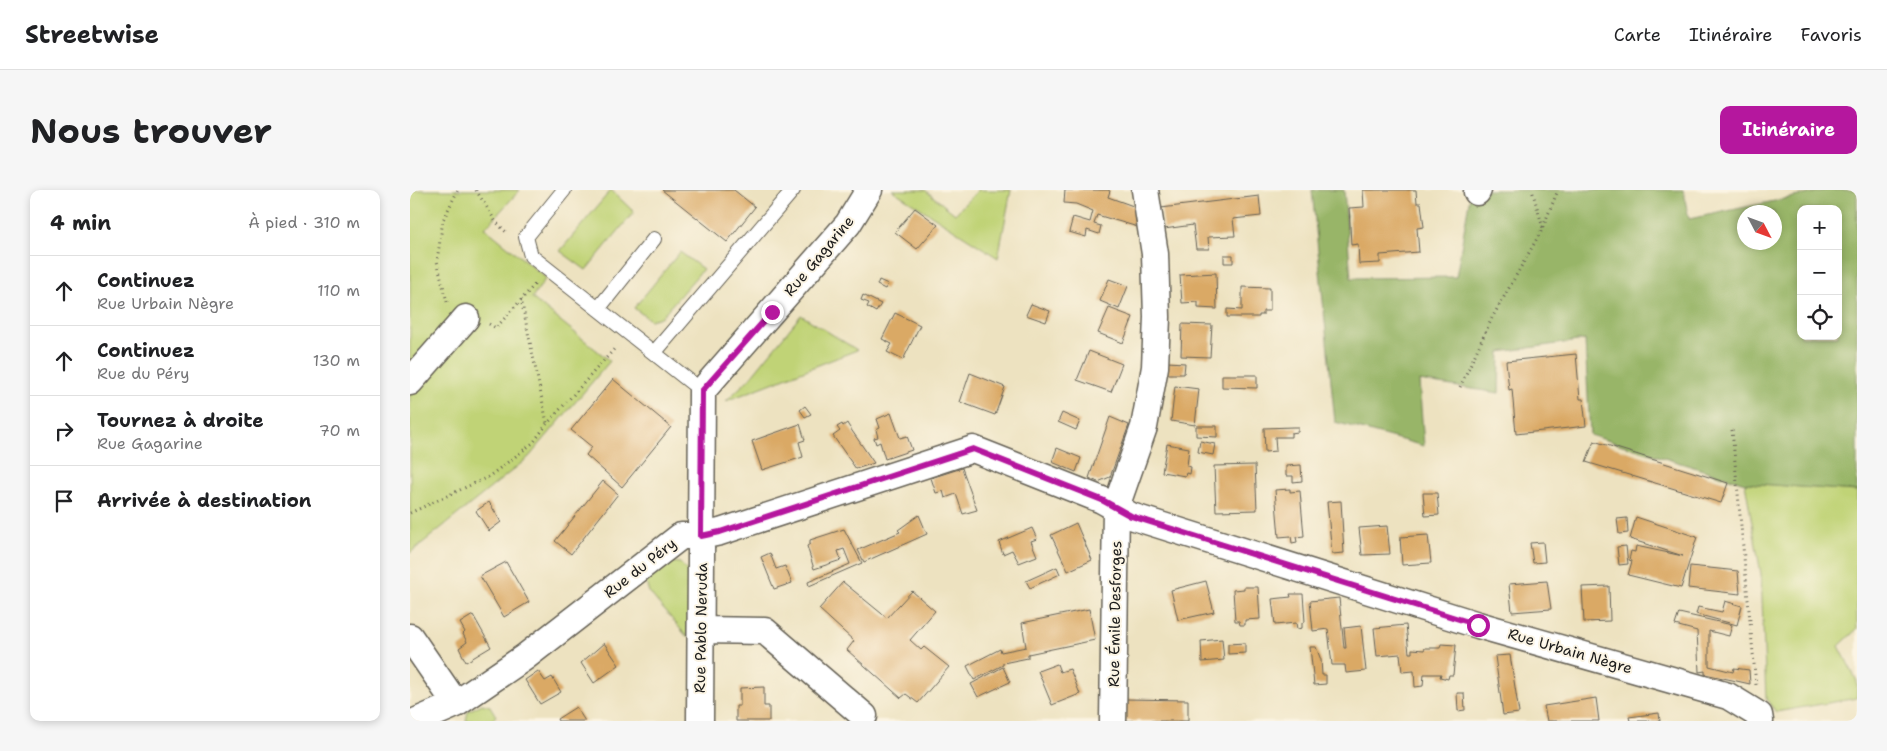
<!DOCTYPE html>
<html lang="fr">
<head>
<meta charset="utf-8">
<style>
  :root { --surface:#fff; --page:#f6f6f6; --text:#202124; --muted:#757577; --line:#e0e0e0; --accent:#b5179e }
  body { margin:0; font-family:"Shantell Sans",sans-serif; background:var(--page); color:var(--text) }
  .controls { position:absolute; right:15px; top:15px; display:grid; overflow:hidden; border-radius:10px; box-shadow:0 2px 8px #0003 }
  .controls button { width:45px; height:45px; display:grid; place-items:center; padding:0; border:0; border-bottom:1px solid var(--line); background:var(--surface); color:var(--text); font:25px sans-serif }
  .compass { position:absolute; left:1327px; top:15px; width:45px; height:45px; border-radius:50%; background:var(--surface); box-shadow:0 2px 8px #0003; rotate:131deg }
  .stop { position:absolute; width:15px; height:15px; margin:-11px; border:4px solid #b5179e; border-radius:50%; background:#fff }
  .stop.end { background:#b5179e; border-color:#fff; box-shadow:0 1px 5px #0008 }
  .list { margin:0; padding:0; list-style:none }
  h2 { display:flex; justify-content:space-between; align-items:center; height:65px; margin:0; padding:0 20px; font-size:21px }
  h2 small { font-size:16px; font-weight:400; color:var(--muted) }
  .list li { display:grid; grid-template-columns:32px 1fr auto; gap:15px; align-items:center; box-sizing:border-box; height:70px; padding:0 20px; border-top:1px solid var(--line) }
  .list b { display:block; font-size:19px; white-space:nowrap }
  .list p { margin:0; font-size:16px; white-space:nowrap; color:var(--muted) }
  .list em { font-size:16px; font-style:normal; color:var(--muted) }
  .icon { flex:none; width:28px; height:28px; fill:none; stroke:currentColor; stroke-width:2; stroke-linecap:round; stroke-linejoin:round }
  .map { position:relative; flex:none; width:1447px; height:531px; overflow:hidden; border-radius:10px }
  header { display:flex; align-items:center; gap:30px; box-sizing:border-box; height:70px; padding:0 25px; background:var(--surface); border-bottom:1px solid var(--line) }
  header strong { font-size:24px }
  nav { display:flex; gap:28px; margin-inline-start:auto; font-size:18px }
  .intro { display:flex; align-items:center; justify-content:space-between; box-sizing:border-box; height:120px; padding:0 30px }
  h1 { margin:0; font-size:35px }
  .button { padding:12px 22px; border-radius:10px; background:var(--accent); color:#fff; font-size:18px; font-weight:700 }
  main { display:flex; gap:30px; padding:0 30px }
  aside { flex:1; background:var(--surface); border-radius:10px; box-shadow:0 2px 8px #0003 }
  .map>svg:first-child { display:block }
  .green { fill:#c0d376; stroke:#6e7849 }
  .forest { fill:#98b567; stroke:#5a6842; fill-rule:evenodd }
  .building { fill:#daa965 }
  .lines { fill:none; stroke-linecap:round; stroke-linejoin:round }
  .lane-casing { stroke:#656155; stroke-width:16 }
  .street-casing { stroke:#656155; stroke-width:29 }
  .path { stroke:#656155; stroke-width:3; stroke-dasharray:1 4; stroke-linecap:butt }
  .lane { stroke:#fff; stroke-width:14 }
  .street { stroke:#fff; stroke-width:26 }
  .route { stroke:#b5179e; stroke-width:6 }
  .labels { text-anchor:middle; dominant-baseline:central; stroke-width:4; stroke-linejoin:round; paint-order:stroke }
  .street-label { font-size:15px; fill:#1c1c1c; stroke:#fcf5e5 }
</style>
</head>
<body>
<header>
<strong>Streetwise</strong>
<nav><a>Carte</a><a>Itinéraire</a><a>Favoris</a></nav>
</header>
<div class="intro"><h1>Nous trouver</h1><a class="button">Itinéraire</a></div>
<main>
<aside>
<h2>4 min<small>À pied · 310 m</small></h2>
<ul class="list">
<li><svg class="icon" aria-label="ahead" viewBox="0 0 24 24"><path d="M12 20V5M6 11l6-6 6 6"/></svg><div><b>Continuez</b><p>Rue Urbain Nègre</p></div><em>110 m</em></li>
<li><svg class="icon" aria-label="ahead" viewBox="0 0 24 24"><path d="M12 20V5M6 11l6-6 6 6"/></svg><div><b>Continuez</b><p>Rue du Péry</p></div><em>130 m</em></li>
<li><svg class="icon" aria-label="right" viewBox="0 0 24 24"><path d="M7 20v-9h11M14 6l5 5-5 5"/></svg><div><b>Tournez à droite</b><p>Rue Gagarine</p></div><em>70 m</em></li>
<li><svg class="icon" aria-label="arrive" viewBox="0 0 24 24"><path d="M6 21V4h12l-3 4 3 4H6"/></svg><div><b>Arrivée à destination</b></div></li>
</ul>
</aside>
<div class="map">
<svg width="1447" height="531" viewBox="0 0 1447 531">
  <rect width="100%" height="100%" fill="#fcf5e5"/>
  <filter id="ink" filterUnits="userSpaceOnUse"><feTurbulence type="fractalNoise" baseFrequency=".02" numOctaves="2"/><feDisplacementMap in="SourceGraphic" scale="10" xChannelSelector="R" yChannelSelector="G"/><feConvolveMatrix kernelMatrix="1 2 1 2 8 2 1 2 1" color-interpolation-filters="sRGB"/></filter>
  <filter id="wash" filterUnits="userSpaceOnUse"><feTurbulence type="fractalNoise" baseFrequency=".0096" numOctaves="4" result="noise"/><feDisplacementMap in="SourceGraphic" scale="20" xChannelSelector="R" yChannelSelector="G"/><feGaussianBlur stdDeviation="1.12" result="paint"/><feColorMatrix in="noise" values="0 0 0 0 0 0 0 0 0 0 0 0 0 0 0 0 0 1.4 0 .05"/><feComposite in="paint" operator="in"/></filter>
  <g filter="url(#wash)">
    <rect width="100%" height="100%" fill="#ede2c0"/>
    <path class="green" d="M0,0H110L75,38L136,88L122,108L200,171L119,267L0,363Z
      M201,0L224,22L176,80L150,61Z
      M482,0H515L545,24L568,0H601L588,68Z
      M270,62L293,79L251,127L240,130L224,118Z
      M391,125L447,160L316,211L339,189Z
      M1335,293L1447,301V439L1429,456L1447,491V508L1366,522L1356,509L1351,384Z
      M262,372L270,373L279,382L278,448L239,402L235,390Z
      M72,514L80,516L86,526L81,531H56L58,521Z"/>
    <path class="forest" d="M902,0H934L941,88L1046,87L1061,0H1273L1279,29L1417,0H1447V301L1335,293L1180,245L1175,150L1090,162L1089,203L1009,191L1014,256L925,232ZM1391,19H1428V146H1391ZM1334,22H1364V52H1334Z"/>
    <g id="blocks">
      <path class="building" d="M252,0H324L345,17L317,52Z
        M655,0H698L700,1L698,7L726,17L728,37L687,25L684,34L691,36L689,44L677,40L676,47L659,42L663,27L680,32L683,21L666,14L654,13Z
        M953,0H1006L1007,13H1011L1014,37L1007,38L1009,62L970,65V73L949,74L948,54L941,55L939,18L954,17Z
        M849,6L851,26L823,29L825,46L798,47L799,59H786L783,35L754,39L751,18Z
        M505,18L528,35L507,59L485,42Z
        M814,65H823V73H814Z
        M806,83L807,119L788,118V112L772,113L770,85Z
        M699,89L718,96L709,119L690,111Z
        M469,90L478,94L475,99L467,95Z
        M832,97L860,98V121H853V125H849V127H817V119L832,120Z
        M453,105L471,114L466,122L457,117L459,113L451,110Z
        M621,114L640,121L636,132L616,125Z
        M699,118L723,127L713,153L688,143Z
        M485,123L510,135L493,170L477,162L482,154L472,149Z
        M772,134L802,135L800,167L771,166Z
        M679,161L712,174L701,202L667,190Z
        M1166,164L1170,209H1173L1176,236L1106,244L1102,199L1099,200L1096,171Z
        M757,172L775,173L774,184H757Z
        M560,183L595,197L585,225L550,212Z
        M812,185H847V198L812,197Z
        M203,189L261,237L212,297L176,265L182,257L161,240Z
        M765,196L789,199L785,235L761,231Z
        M395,216L401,224L395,227L390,220Z
        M481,223L490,248L497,246L502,260L475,269L470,252L466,254L464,248L468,247L466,240L470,238L467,229Z
        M652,223L670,231L666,240L648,232Z
        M700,227L719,235L700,287L688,292L679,288Z
        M437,233L438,235L464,273L446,279L423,246L430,241L427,237L432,234L433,236Z
        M390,234L395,250L389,252L393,267L352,280L342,251Z
        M786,236H807V247L786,246Z
        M883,237H888V242L881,243V247H865L866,261L855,262L854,238Z
        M790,251L805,254L803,265L788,262Z
        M1184,251L1318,293L1311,313L1176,272Z
        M757,254L779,258L777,276L781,277L780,284L776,283L775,286L752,282Z
        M647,258L671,268L666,282L642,272Z
        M845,275L847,320L806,321L804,276Z
        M891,275L892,291L883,292V286H876V276Z
        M552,278L567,320L553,324L546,304L535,308L533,301L526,303L521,288Z
        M193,291L208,304L161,364L145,351Z
        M880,299V302L890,301L894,346L886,347L887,352L882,353L881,346L869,347L865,300Z
        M1013,303H1027L1029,325L1015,326Z
        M931,311L934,363L922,364L917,312Z
        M79,312L91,332L79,341L66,321Z
        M509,325L517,344L454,372L448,360L490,342L488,340Z
        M1226,327L1287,347L1271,398L1218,385L1222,371L1219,370L1221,361L1225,362L1226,356L1273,366L1220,349Z
        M1217,328L1218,343L1209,344L1207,329Z
        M666,333L682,370L658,381L641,345Z
        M977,336L980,364L952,365L949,338Z
        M622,338L627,349L621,351L627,366L609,373L602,360L593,364L589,352Z
        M434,339L452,373L399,396L398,392L440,374L434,359L428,361L431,370L404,379L397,356L400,354V350Z
        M1018,345L1021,373L992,375L990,347Z
        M1133,352L1135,372L1123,373L1120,353Z
        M1216,356L1218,374L1209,375L1207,357Z
        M360,363L366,379L375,376L382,393L364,399L351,367Z
        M96,372L119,412L94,427L70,386Z
        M1280,376L1328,381L1330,404L1278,398Z
        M647,377L650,384L620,398L616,391Z
        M796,391L804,422L768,430L761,400Z
        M1137,391L1141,419L1102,422L1099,394Z
        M433,392L477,428L502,401L525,421L500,450L511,460L514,457L539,477L508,513L496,504L491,508L437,460L444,451L409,419Z
        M1199,396L1200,431L1174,432L1172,397Z
        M834,397H848L850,429L835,430V435H830L829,431H825L823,400L834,399Z
        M880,404H893L895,432L892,433V438L887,439L886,433L865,435L862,409L881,407Z
        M929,408L934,458H936L934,438L951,436L956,481L936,483L935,475H922L918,439L903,441L900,411Z
        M1315,411L1332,416L1327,435L1286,424L1288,417L1312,422Z
        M679,419L685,450L618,464V468L593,473V475L564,490L557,476L590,459L591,462L616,457L612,433Z
        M1269,423L1322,435L1319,446L1299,441V476L1323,482L1324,478L1339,480L1340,494L1295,484V481L1289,482L1287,441L1265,435Z
        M63,425L81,457L56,472L49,458L57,452L53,444L55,442L50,433Z
        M996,435L999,463H1002V459L1014,460L1015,458H1030L1031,454L1046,455L1043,485H1039L1038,489L1030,487L1031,484H1014L1013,496L1005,497L1004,481L992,482L990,464L967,466L964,438Z
        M812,449L814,470L792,472L791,451Z
        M194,453L209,475L184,493L171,473Z
        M835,453V463L818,464V454Z
        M900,457H906L911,470L912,485H916V494L904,495Z
        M1100,465L1109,523L1093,525L1085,466Z
        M647,474L650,482L660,479L670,504L642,515L628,481Z
        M593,477L600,492L568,507L561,494Z
        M128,481L135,491L142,487L151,502L130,514L115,490Z
        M354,497V516H359V531H326V516H330V498Z
        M1047,503H1054L1055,520L1048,521Z
        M1186,508L1189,531H1137L1134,516Z
        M715,509L778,510V531H714Z
        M166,517L175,531H148L147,529Z
        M1249,523L1250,531H1220L1219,527Z"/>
    </g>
  </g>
  <g filter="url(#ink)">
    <use href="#blocks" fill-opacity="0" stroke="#656155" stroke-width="1"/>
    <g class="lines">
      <g class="lane-casing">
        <path id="lane" d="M154,0L116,47L121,66L292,201
          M188,119L244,49
          M244,163L383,0"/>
      </g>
      <g class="street-casing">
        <path id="street" d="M1067,2L1068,0
          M0,192L56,128
          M291,440L355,441L454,526
          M0,447L46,514
          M7,531L46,514L115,467L271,346H291L310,342L563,259L692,310L721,326L1068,435L1318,506L1349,525L1350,531
          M290,531L292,201L438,34L459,0
          M703,531L706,317L734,237L745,177L747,127L745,64L735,0"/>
      </g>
      <path class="path" d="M66,0L86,32L98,44
        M1133,37L1148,0
        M111,109L137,233
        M37,112L27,71L33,30L48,0
        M79,134L86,138L126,93
        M1050,197L1082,128L1133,38L1122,0
        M1322,240L1346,495
        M0,323L78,287L123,253L137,234L206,157"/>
      <use href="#lane" class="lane"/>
      <use href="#street" class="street"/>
    </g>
  </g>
  <g class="lines" filter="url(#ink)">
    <path class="route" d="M362,122L292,201L291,346L310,342L563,259L692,310L721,326L1068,435"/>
  </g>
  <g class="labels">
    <g class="street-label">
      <text transform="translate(409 66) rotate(-50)">Rue Gagarine</text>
      <text transform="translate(230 378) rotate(-38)">Rue du Péry</text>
      <text transform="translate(705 424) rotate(-89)">Rue Émile Desforges</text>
      <text transform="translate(291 438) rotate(-89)">Rue Pablo Neruda</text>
      <text transform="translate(1160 461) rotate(16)">Rue Urbain Nègre</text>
    </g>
  </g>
</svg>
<div class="controls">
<button>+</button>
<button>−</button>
<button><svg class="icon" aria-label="locate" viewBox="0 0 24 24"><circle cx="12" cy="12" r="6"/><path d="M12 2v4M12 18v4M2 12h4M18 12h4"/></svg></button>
</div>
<svg class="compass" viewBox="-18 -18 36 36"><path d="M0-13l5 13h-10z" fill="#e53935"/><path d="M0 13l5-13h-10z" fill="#757577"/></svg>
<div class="stop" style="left:1068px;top:435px"></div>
<div class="stop end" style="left:362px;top:122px"></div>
</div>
</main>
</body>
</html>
